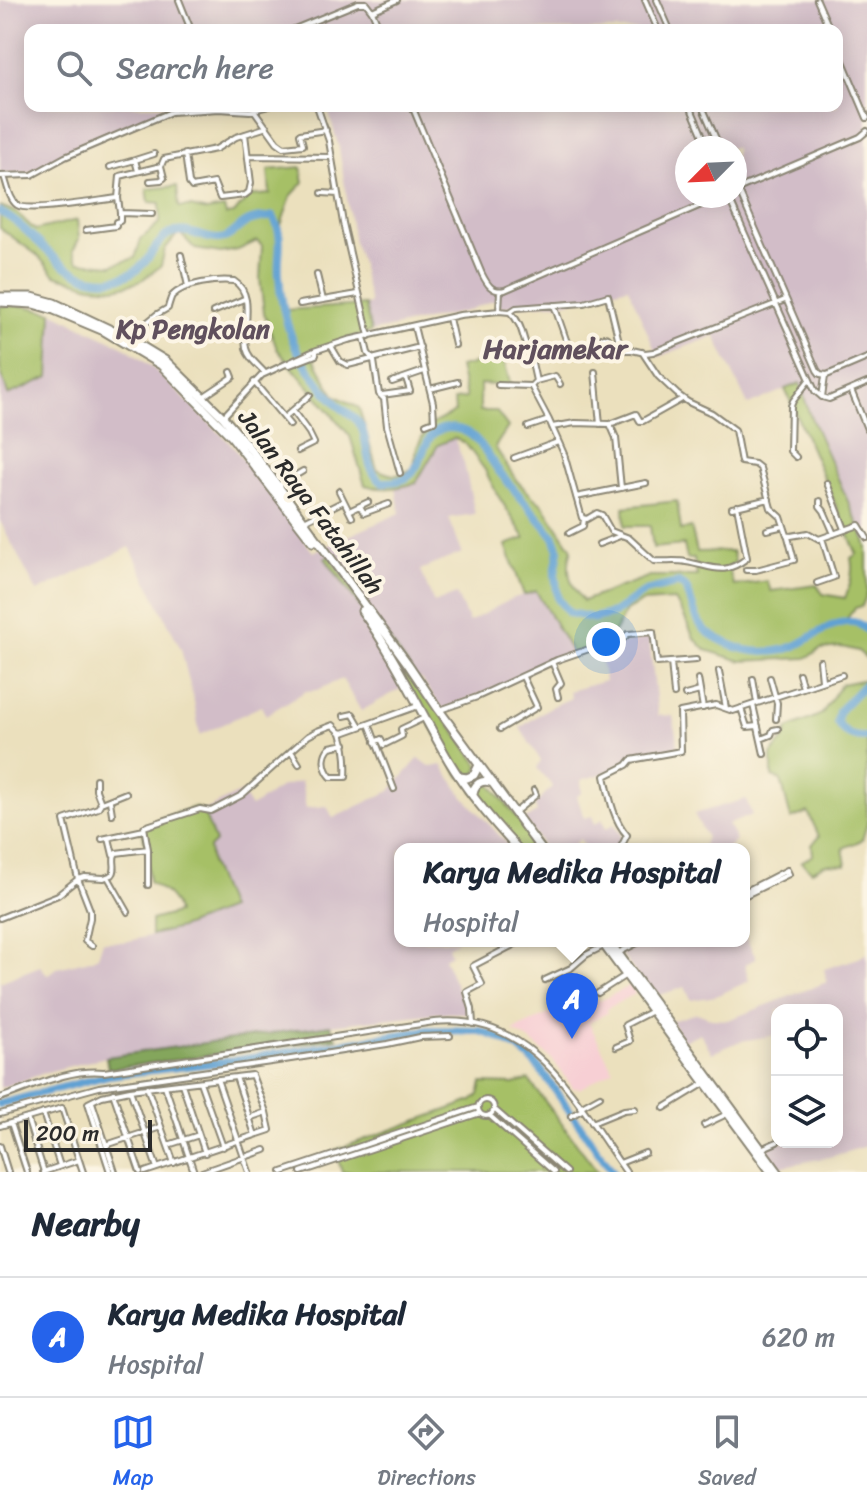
<!DOCTYPE html>
<html lang="en">
<head>
<meta charset="utf-8">
<style>
  :root { --surface:#fff; --page:#f2f2f3; --text:#1f2937; --muted:#747a83; --line:#e0e1e3; --accent:#2563eb }
  body { margin:0; font-family:Sriracha,sans-serif; background:var(--page); color:var(--text) }
  .controls { position:absolute; right:24px; bottom:24px; display:grid; overflow:hidden; border-radius:16px; box-shadow:0 4px 20px #0003 }
  .controls button { width:72px; height:72px; display:grid; place-items:center; padding:0; border:0; border-bottom:2px solid var(--line); background:var(--surface); color:var(--text); font:40px sans-serif }
  .compass { position:absolute; left:675px; top:136px; width:72px; height:72px; border-radius:50%; background:var(--surface); box-shadow:0 4px 20px #0003; rotate:246deg }
  .scale { position:absolute; left:24px; bottom:20px; width:128px; box-sizing:border-box; padding-left:8px; border:4px solid #2b2b2b; border-top:0; font-size:22px; line-height:28px; white-space:nowrap; color:#2b2b2b; -webkit-text-stroke:6px #fcf5e5; paint-order:stroke }
  .you { position:absolute; left:606px; top:642px; width:28px; height:28px; margin:-20px; border:6px solid #fff; border-radius:50%; background:#1a73e8; box-shadow:0 0 0 12px #1a73e833 }
  .badge { display:grid; place-items:center; width:52px; height:52px; border-radius:50%; background:var(--accent); color:#fff; font-size:26px; font-weight:700 }
  .pin { position:absolute; translate:-50% -66px; filter:drop-shadow(0 2px 4px #0008) }
  .pin::after { content:''; position:absolute; top:42px; width:28px; height:24px; background:inherit; clip-path:polygon(0 0,100% 0,50% 100%) }
  .popup { position:absolute; left:394px; top:843px; width:356px; height:104px; box-sizing:border-box; display:grid; place-content:center; border-radius:16px; background:var(--surface); filter:drop-shadow(0 2px 6px #0005); font-size:26px; white-space:nowrap; color:var(--muted) }
  .popup b { font-size:30px; color:var(--text) }
  .popup::after { content:''; position:absolute; left:50%; top:100%; margin-left:-16px; border:16px solid transparent; border-top-color:var(--surface) }
  .list { margin:0; padding:0; list-style:none }
  h2 { display:flex; justify-content:space-between; align-items:center; height:104px; margin:0; padding:0 32px; font-size:34px }
  h2 small { font-size:26px; font-weight:400; color:var(--muted) }
  .list li { display:grid; grid-template-columns:52px 1fr auto; gap:24px; align-items:center; box-sizing:border-box; height:120px; padding:0 32px; border-top:2px solid var(--line) }
  .list b { display:block; font-size:30px; white-space:nowrap }
  .list p { margin:0; font-size:26px; white-space:nowrap; color:var(--muted) }
  .list em { font-size:26px; font-style:normal; color:var(--muted) }
  .icon { flex:none; width:44px; height:44px; fill:none; stroke:currentColor; stroke-width:2; stroke-linecap:round; stroke-linejoin:round }
  .map { position:relative; flex:none; width:867px; height:1172px; overflow:hidden }
  .search { position:absolute; background:var(--surface); box-shadow:0 4px 20px #0003; left:24px; right:24px; top:24px; height:88px; display:flex; align-items:center; gap:20px; box-sizing:border-box; padding:0 28px; border-radius:16px; color:var(--muted); font-size:30px }
  .sheet { height:224px; background:var(--surface) }
  nav { display:flex; justify-content:space-around; align-items:center; box-sizing:border-box; height:112px; border-top:2px solid var(--line); background:var(--surface); font-size:22px; color:var(--muted) }
  nav a { display:grid; justify-items:center; gap:4px }
  nav .on { color:var(--accent) }
  .map>svg:first-child { display:block }
  .built { fill:#f7cfd4 }
  .industrial { fill:#d2bdc8; fill-rule:evenodd }
  .green { fill:#a6c066; stroke:#687648; stroke-width:2 }
  .forest { fill:#84a65b; stroke:#586843; stroke-width:2 }
  .lines { fill:none; stroke-linecap:round; stroke-linejoin:round }
  .river { stroke:#60a1d3; stroke-width:8 }
  .minor-casing { stroke:#8b8674; stroke-width:8 }
  .highway-casing { stroke:#8b8674; stroke-width:11 }
  .minor { stroke:#fff; stroke-width:4 }
  .highway { stroke:#fff; stroke-width:7 }
  .labels { text-anchor:middle; dominant-baseline:central; stroke-width:8; stroke-linejoin:round; paint-order:stroke }
  .street-label { font-size:24px; fill:#2b2b2b; stroke:#fcf5e5 }
  .neighbourhood-label { font-size:26px; font-weight:bold; fill:#60505d; stroke:#fcf5e5 }
  .quarter-label { font-size:28px; font-weight:bold; fill:#60505d; stroke:#fcf5e5 }
</style>
</head>
<body>
<div class="map">
<svg width="867" height="1172" viewBox="0 0 867 1172">
  <rect width="100%" height="100%" fill="#fcf5e5"/>
  <filter id="ink" filterUnits="userSpaceOnUse"><feTurbulence type="fractalNoise" baseFrequency=".0125" numOctaves="2"/><feDisplacementMap in="SourceGraphic" scale="16" xChannelSelector="R" yChannelSelector="G"/><feConvolveMatrix kernelMatrix="1 2 1 2 8 2 1 2 1" color-interpolation-filters="sRGB"/></filter>
  <filter id="wash" filterUnits="userSpaceOnUse"><feTurbulence type="fractalNoise" baseFrequency=".006" numOctaves="4" result="noise"/><feDisplacementMap in="SourceGraphic" scale="32" xChannelSelector="R" yChannelSelector="G"/><feGaussianBlur stdDeviation="1.8" result="paint"/><feColorMatrix in="noise" values="0 0 0 0 0 0 0 0 0 0 0 0 0 0 0 0 0 1.4 0 .05"/><feComposite in="paint" operator="in"/></filter>
  <g filter="url(#wash)">
    <rect width="100%" height="100%" fill="#ebe0bd"/>
    <path class="built" d="M631,985L635,994L606,1009L607,1013L589,1023L613,1070L579,1089L577,1087L574,1089L552,1059L529,1040L513,1031L588,995L600,1001Z"/>
    <path class="industrial" d="M0,0H867V539L865,540L809,413L800,383L748,405L715,336L658,357L628,287L563,303L500,307L497,299L463,312L371,332L365,305L370,304L358,252L354,244L339,148L327,106H837V30H30V106H173L28,173L0,174ZM687,148H735V196H687Z
      M52,312L128,349L154,369L232,445L313,552L400,513L396,488L416,483L438,445L454,438L464,463L475,514L449,518L462,553L420,570L434,603L456,594L469,622L511,599L536,591L573,655L554,661L544,662L521,677L443,709L420,678L361,711L342,679L317,690L306,691L266,715L261,706L200,735L194,702L181,649L130,547L37,592L0,521V369L8,395Z
      M649,638L658,715L673,716L678,748L629,757L626,767L581,780L582,793L577,796L584,818L592,816L595,824L602,819L606,829L614,824L621,835L619,845L616,849H586L580,839L574,844L576,849H546L524,820L537,812L534,804L553,787L537,768L541,761L520,728L547,709L571,698L569,691L605,681L598,647H615L622,643Z
      M419,758L431,767L442,765L463,796L512,849H400V941H458L448,947L451,954L444,958L468,1013H438L330,1025L106,1057L51,1071L0,1088V982L40,966L48,975L57,968L90,960L98,956L103,941L125,942L180,928L228,909L211,864L209,848L215,842L203,811L241,792L251,807L281,787L301,781L306,808L327,806L333,818L390,791Z
      M746,799L752,815L728,824L736,841L726,849H702L706,836L694,814Z
      M744,934L756,958L745,965L749,981L716,996L691,1000L685,987L653,997L612,941H744Z
      M867,953V1146L829,1157L779,1167L762,1145L777,1139V1142H837V1010H777V1035L741,1041L712,1053L700,1033L683,1041L671,1021L697,1013L713,1019L728,1020L827,982L824,969L859,958Z"/>
    <path class="green" d="M301,167L304,182L291,196L280,228L281,247L278,272L284,310L365,305L371,332L336,342L311,353L334,395L359,408L377,469C393,477 398,477 413,468L417,447L428,426L455,412L454,400L466,398L459,367L503,358L511,386L480,384V411H496L508,427L495,447L517,481L533,497L543,505L572,549C565,571 570,584 583,601L650,576H697L694,559H687L684,545L653,548L650,526H625L624,507L677,501L681,530L691,527L697,552L732,551L735,562L728,567L734,586L767,581L771,591L817,585L823,594L845,598C850,585 854,572 851,558L857,554L785,389L800,383L809,413L865,540L867,548V594L862,606L855,608L845,621L858,623L867,630V659L858,651L842,647L821,649L806,658L741,661L706,650L694,638L683,614L675,600L642,602L626,611L614,632L590,649L573,655L536,591L524,595L506,545L525,538L497,494L485,470L465,443L454,438L438,445L416,483C398,488 383,491 365,485L350,436L277,349L264,313L260,279L262,246L257,241L238,250L221,253L195,249L179,232L165,249L161,266L139,282L116,288L91,286L55,275L37,255L0,228V206L16,212L35,230L77,220L79,239L73,251L78,262L112,265L135,258L141,239L160,222V203L149,202L147,189L177,186L179,207H191L207,211L224,208L226,215L234,214L249,196L270,194L268,170Z
      M0,306H24L52,312L49,377L8,395L0,369Z
      M329,556L479,765L477,773L460,777L377,630L325,558Z
      M867,679V824L862,840L843,848L846,865L825,864L812,871L801,862L813,855L812,845L819,836L808,812L791,819L781,780L772,777V753L783,741L788,729L822,714L841,684Z
      M489,782L541,849H518L473,791L474,787Z
      M195,807L203,811L215,842L209,848L211,864L229,909L180,928L151,935V920L177,913C175,897 162,890 149,882L147,856L142,828L159,823L158,819Z
      M529,1080L598,1172H342L335,1150L472,1101L479,1095L482,1083L514,1084Z"/>
    <path class="forest" d="M330,1025L337,1038L108,1069L106,1057Z"/>
    <g class="lines">
      <path class="river" d="M0,212C30,227 47,258 77,273C100,284 128,282 145,262C153,253 158,240 169,234C186,226 201,239 218,239C232,239 237,226 249,221C256,218 266,218 273,216C285,239 277,252 279,275C280,297 285,320 293,341C302,362 323,390 339,406C348,414 354,414 361,426C370,445 363,467 382,482C412,483 415,472 425,447C426,446 430,437 431,436C441,424 460,427 471,435C483,444 489,458 498,470C516,493 536,514 554,537L559,550L555,573L558,599L569,613L593,618L614,613L645,591L678,583L686,588C692,601 693,616 703,628C709,635 720,640 729,644C748,653 775,655 795,646C811,639 838,616 857,623C858,623 866,629 867,630
        M867,682L839,711L837,722C844,735 853,738 867,737
        M0,1104L109,1075L239,1060L428,1030L480,1031L495,1036L518,1048L530,1058L541,1070L613,1172"/>
    </g>
  </g>
  <g filter="url(#ink)">
    <g class="lines">
      <g class="minor-casing">
        <path id="minor" d="M179,0L191,30
          M645,0L658,30
          M657,0L670,30
          M817,0L830,30
          M292,30L358,3H366L372,11
          M380,30L372,11L397,0
          M837,47L867,118
          M317,106L329,141L343,223L369,336
          M412,106L482,274C487,284 492,293 505,290L722,196
          M690,106L708,148
          M702,106L720,148
          M254,110L277,142L284,147L303,145L300,134L326,130
          M185,154L189,183L192,187L214,183L220,198L245,195L249,192L251,183L245,134
          M248,156L332,157
          M135,160L154,154
          M110,167L135,160L138,171
          M0,176L32,175L65,157L171,112L219,109L250,111L269,106
          M4,176C7,184 9,199 17,205C29,213 100,200 118,198L120,176L161,166L164,159L216,149L236,137L267,127
          M150,181L161,180L164,178L161,166
          M735,182L817,370L820,374L827,375L867,358
          M735,190L860,137L867,131
          M322,193L338,194
          M728,196L815,391L822,397L829,399L867,383
          M118,198L120,213L152,214
          M86,230L116,226V222L120,221V213
          M181,255L188,286
          M317,275L323,300
          M300,304L358,294
          M554,305L570,351
          M499,311L500,291
          M213,312L244,299
          M510,312L516,308L584,303L608,296L621,350
          M449,318L455,345
          M414,326L433,403L434,421L426,424
          M364,337L368,353L374,361L379,394L384,399L387,426L400,473
          M128,338L156,315L168,308C168,307 171,297 172,296C184,283 218,279 234,281C256,295 242,327 246,348C248,358 259,366 265,373
          M331,346L340,361L348,365L420,347
          M642,352L658,376L677,394L688,402L712,413L735,430L741,462L755,464L760,468L771,508L781,517L787,535L791,536L808,533L819,539L859,525L867,538
          M531,358L536,381L531,386L549,420L564,454L582,518L587,519L597,513L602,515L611,531L629,538L654,561C665,562 676,560 686,562C712,566 723,577 747,558L737,506
          M286,364L290,365L316,355V352
          M595,372L600,424
          M536,381L555,376L560,384
          M254,382L290,425
          M392,382L424,371
          M498,385L531,386
          M430,389L458,382
          M851,390L867,429
          M382,395L410,391L406,378
          M203,397L233,377L231,372
          M822,397L825,376
          M293,411L309,433L314,443L298,451
          M223,417L262,375L314,351L348,340L460,315L499,311L510,312C526,327 522,347 533,358L570,351L604,337L608,338L618,350H632L645,353L653,352L785,300
          M285,417L310,395
          M610,424L616,438L621,488
          M528,427L549,420
          M552,427L575,423L610,424L636,414L640,421H643L682,399
          M796,457L790,451L791,406L793,401L809,380
          M514,458L558,442
          M827,483L845,529
          M278,486L303,471
          M339,491L352,517
          M576,497L646,483
          M820,501V506L824,511L834,534
          M360,506L364,513L389,504
          M732,508L769,499
          M349,511L368,502
          M304,521L344,501
          M767,530L784,526
          M569,533L583,526L584,519
          M599,544L620,536
          M746,570H756L794,560L788,537
          M817,583L834,577L822,538
          M820,661L822,680
          M552,662L561,683L556,689L558,697
          M671,662L674,694
          M719,671L726,708
          M799,674L803,688
          M770,678L777,703L776,719
          M698,679L703,708
          M753,679L757,703
          M685,695L700,691
          M753,705L764,754
          M741,708L747,727L758,726
          M440,710L477,697L557,660L589,649L616,645L628,634L653,632L657,663L696,660
          M344,716L353,714L360,726
          M369,724L394,789
          M500,729L537,707L523,677
          M341,733C346,748 347,761 346,777H331C323,768 322,755 330,747L345,744
          M761,739L771,735L773,730L778,729
          M375,742L381,739L384,745L402,736L401,729L424,718
          M291,751L299,764
          M96,779V790L101,803L126,793
          M110,801L112,814
          M514,813L536,795L534,790
          M109,838L113,855
          M102,839L144,830
          M148,849V885
          M620,849L627,835C613,820 609,795 605,776L627,765L631,760L681,751L680,712L716,705L733,711L842,675
          M108,877L128,912
          M744,892L787,870
          M744,896L789,874L787,870
          M0,918L58,895L78,879L85,877L104,878L112,875C118,869 111,859 116,853L148,849L144,827L200,809L211,811L242,795L308,736L317,731L333,725L340,732L343,733L418,706
          M612,945L620,941
          M92,946L85,941L90,918V910L78,879L64,820L98,808L101,803
          M618,953L641,941
          M545,980L571,968L586,955L604,946
          M598,993L626,975
          M473,1024L472,1009L467,992L482,984L473,966L521,941
          M616,1047L630,1041L625,1025L652,1011
          M236,1077L255,1135
          M217,1079L249,1172
          M200,1082L223,1147
          M182,1084L205,1153
          M165,1086L194,1172
          M147,1087L174,1163
          M130,1090L157,1168
          M113,1093L140,1172
          M0,1098C33,1087 69,1068 104,1072L434,1022C535,1012 576,1102 626,1172
          M478 1108a8 8 0 1 1 16 0a8 8 0 1 1-16 0Z
          M92,1102L115,1172
          M580,1107L600,1096
          M664,1108L705,1083
          M494,1109L566,1172
          M43,1113L60,1166
          M0,1114L99,1087L278,1061L387,1044L420,1037L450,1036
          M489,1115L554,1172
          M571,1116L582,1110
          M27,1118L44,1172
          M249,1118L266,1112
          M11,1123L27,1172
          M592,1123L624,1110L635,1109
          M704,1125L727,1114
          M0,1126L62,1108L83,1172
          M106,1145L161,1127
          M168,1145L199,1135
          M0,1146L8,1172
          M761,1149L777,1142
          M620,1163L645,1153
          M43,1172L79,1160
          M110,1172L88,1103L102,1096L130,1090L252,1075L266,1112L270,1130L145,1172
          M202,1172L265,1150
          M282,1172L478,1107
          M301,1172L480,1113"/>
      </g>
      <g class="highway-casing">
        <path id="highway" d="M0,297H32L54,303L128,338L166,361L223,417L248,446L284,494L408,664L439,710L541,849
          M0,302L33,304L54,310L104,331L161,365L232,437L313,542
          M362,611C396,658 420,711 449,761C468,793 493,822 518,849
          M460,777L467,778L474,775L479,765
          M473,796C473,784 482,778 493,783
          M601,941L771,1172
          M609,941L778,1172"/>
      </g>
      <use href="#minor" class="minor"/>
      <use href="#highway" class="highway"/>
    </g>
  </g>
  <g class="labels">
    <g class="street-label">
      <text transform="translate(311 502) rotate(53)">Jalan Raya Fatahillah</text>
    </g>
    <g class="neighbourhood-label">
      <text x="193" y="329">Kp Pengkolan</text>
    </g>
    <g class="quarter-label">
      <text x="555" y="348">Harjamekar</text>
    </g>
  </g>
</svg>
<div class="controls">
<button><svg class="icon" aria-label="locate" viewBox="0 0 24 24"><circle cx="12" cy="12" r="6"/><path d="M12 2v4M12 18v4M2 12h4M18 12h4"/></svg></button>
<button><svg class="icon" aria-label="layers" viewBox="0 0 24 24"><path d="M12 4l9 5-9 5-9-5zM3 14l9 5 9-5"/></svg></button>
</div>
<svg class="compass" viewBox="-18 -18 36 36"><path d="M0-13l5 13h-10z" fill="#e53935"/><path d="M0 13l5-13h-10z" fill="#747a83"/></svg>
<div class="scale">200 m</div>
<div class="you"></div>
<div class="pin badge" style="left:572px;top:1039px">A</div>
<div class="popup"><b>Karya Medika Hospital</b>Hospital</div>
<div class="search"><svg class="icon" aria-label="search" viewBox="0 0 24 24"><circle cx="10" cy="10" r="6"/><path d="M15 15l6 6"/></svg>Search here</div>
</div>
<section class="sheet">
<h2>Nearby<small></small></h2>
<ul class="list">
<li><span class="badge">A</span><div><b>Karya Medika Hospital</b><p>Hospital</p></div><em>620 m</em></li>
</ul>
</section>
<nav>
<a class="on"><svg class="icon" aria-label="map" viewBox="0 0 24 24"><path d="M3 6l6-2 6 2 6-2v14l-6 2-6-2-6 2zM9 4v14M15 6v14"/></svg>Map</a>
<a><svg class="icon" aria-label="directions" viewBox="0 0 24 24"><path d="M12 3l9 9-9 9-9-9zM9 14v-3h6M13 9l2 2-2 2"/></svg>Directions</a>
<a><svg class="icon" aria-label="saved" viewBox="0 0 24 24"><path d="M7 4h10v16l-5-4-5 4z"/></svg>Saved</a>
</nav>
</body>
</html>
